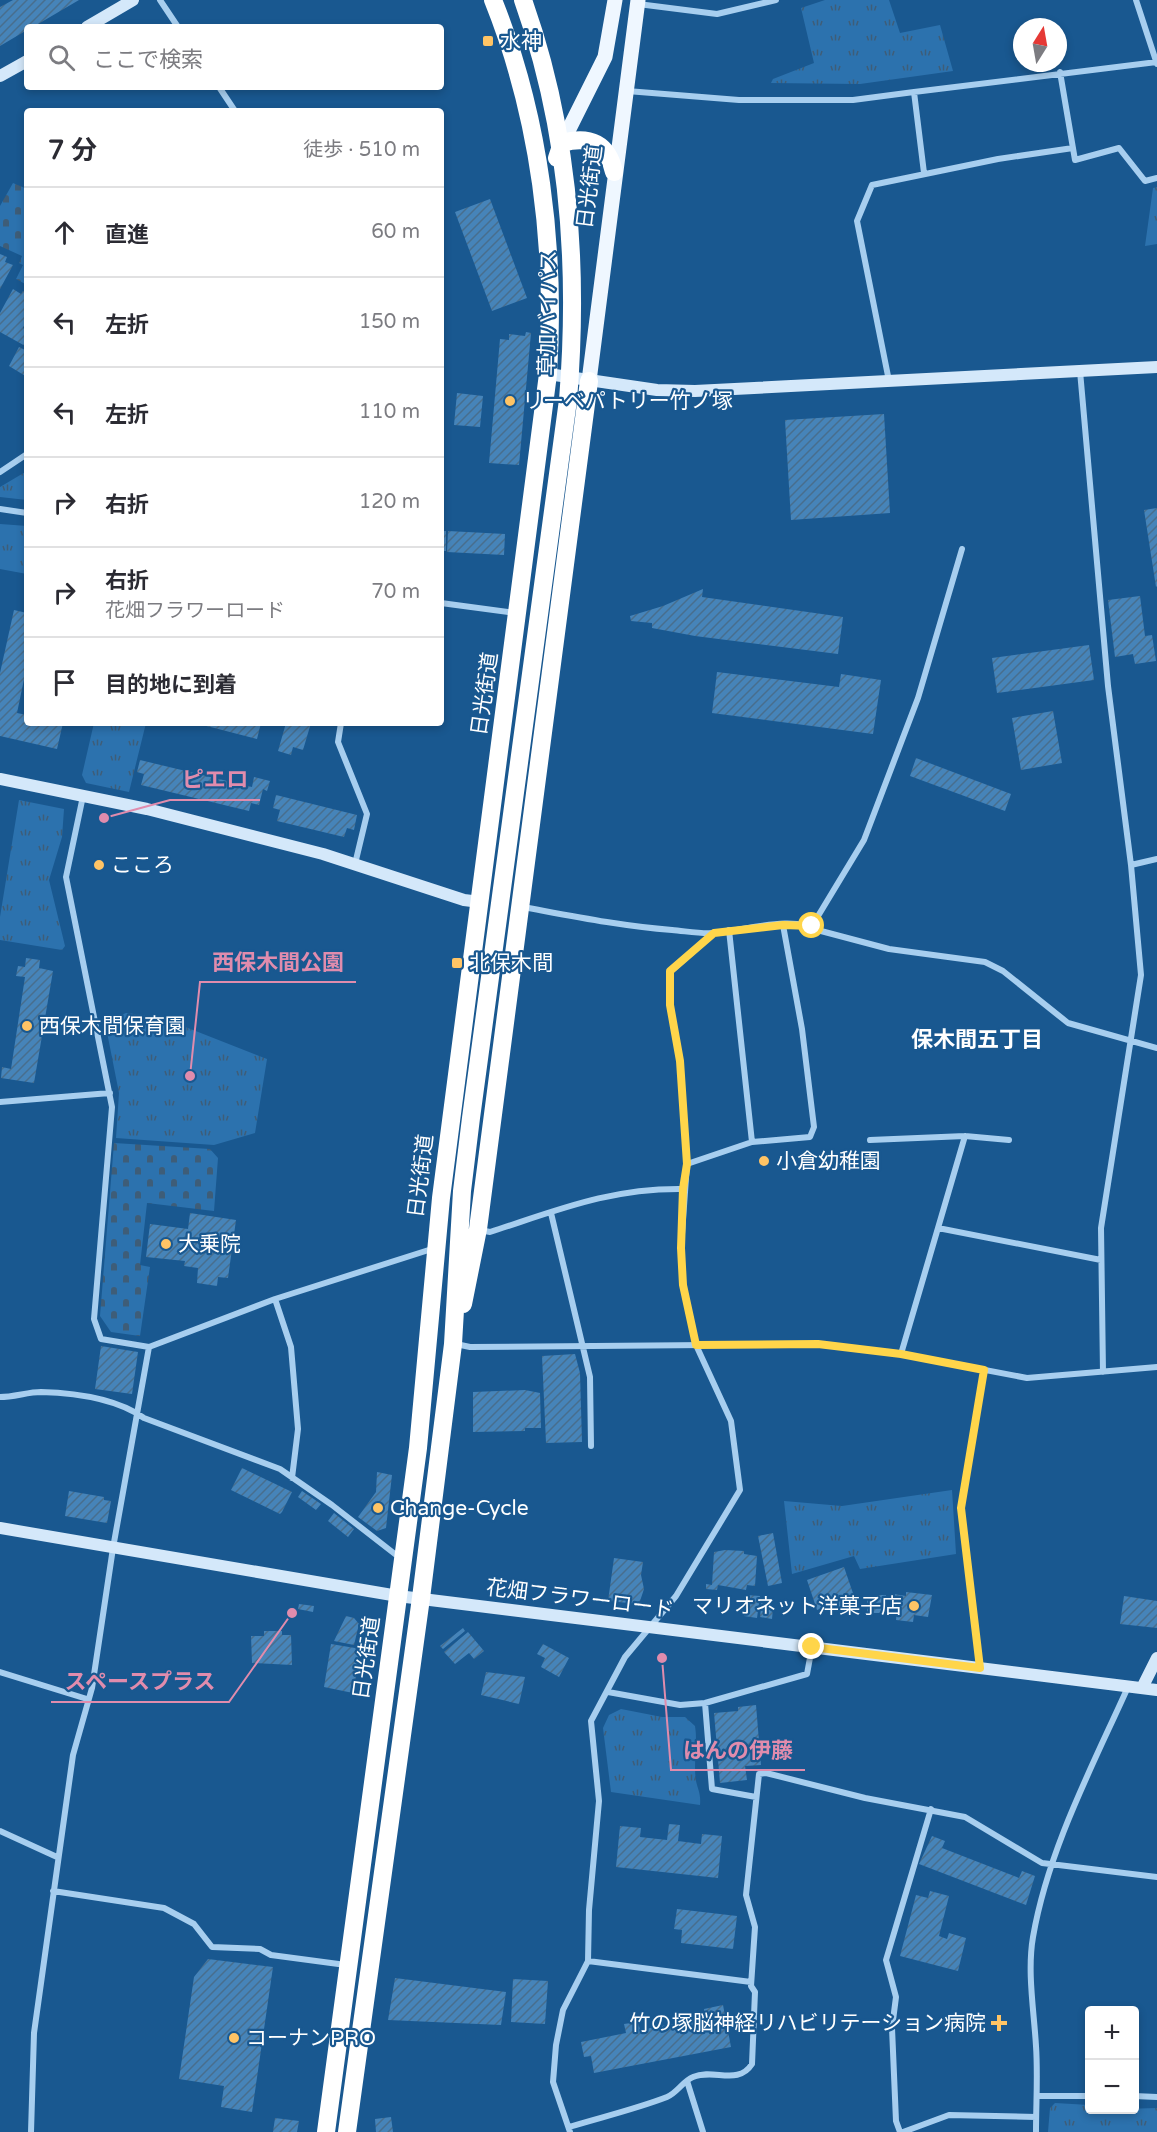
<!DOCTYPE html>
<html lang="ja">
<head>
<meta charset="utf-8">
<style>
  :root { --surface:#fff; --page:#f7f7f7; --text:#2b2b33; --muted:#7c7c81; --line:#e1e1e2 }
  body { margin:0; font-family:"Varela Round","Noto Sans JP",sans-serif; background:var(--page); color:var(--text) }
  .controls { position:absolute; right:18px; bottom:18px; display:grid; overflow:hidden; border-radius:6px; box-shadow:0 3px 9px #0003 }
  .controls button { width:54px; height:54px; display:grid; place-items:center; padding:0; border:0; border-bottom:2px solid var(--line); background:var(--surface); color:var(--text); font:30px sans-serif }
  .compass { position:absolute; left:1013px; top:18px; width:54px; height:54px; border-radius:50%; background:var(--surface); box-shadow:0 3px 9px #0003; rotate:11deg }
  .stop { position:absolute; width:18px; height:18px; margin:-14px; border:4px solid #ffd54a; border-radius:50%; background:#fff }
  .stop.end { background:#ffd54a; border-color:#fff; box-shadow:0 2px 6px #0008 }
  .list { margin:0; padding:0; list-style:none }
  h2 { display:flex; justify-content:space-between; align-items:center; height:78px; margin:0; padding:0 24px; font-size:26px }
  h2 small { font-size:20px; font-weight:400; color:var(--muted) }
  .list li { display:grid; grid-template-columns:39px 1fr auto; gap:18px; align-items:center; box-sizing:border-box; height:90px; padding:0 24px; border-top:2px solid var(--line) }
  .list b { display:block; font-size:22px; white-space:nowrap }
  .list p { margin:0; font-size:20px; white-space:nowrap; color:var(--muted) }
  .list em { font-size:20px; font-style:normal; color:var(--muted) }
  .icon { flex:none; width:33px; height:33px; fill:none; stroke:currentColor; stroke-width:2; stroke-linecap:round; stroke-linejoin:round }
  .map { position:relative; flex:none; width:1157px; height:2132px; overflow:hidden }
  .search { position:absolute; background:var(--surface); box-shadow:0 3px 9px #0003; left:24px; top:24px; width:420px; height:66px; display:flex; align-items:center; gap:15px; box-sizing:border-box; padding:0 21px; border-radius:6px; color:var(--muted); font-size:22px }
  .panel { position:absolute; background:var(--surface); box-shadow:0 3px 9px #0003; left:24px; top:108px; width:420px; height:618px; border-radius:6px }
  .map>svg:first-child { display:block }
  .grass { fill:url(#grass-tufts) }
  .cemetery { fill:url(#cemetery-stones) }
  .building { fill:url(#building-hatch) }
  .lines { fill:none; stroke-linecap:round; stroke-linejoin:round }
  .street { stroke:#a7ceef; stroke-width:6 }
  .secondary { stroke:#d4e8fa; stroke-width:12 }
  .primary { stroke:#eff7ff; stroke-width:15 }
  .highway { stroke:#fff; stroke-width:18 }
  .route { stroke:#ffd54a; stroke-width:8 }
  .poi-dot { fill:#ffc465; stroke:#195890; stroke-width:2 }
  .labels { text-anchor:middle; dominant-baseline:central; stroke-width:4.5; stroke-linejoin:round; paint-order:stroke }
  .poi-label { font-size:21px; fill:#fff; stroke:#195890; text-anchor:start }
  .street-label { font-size:21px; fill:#fff; stroke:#195890 }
  .neighbourhood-label { font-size:22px; font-weight:bold; fill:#fff; stroke:#195890 }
  .leader { fill:none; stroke:#e08cad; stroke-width:2 }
  .callout-dot { fill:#e08cad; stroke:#195890; stroke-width:2 }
  .callout-label { font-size:22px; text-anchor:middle; font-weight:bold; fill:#e08cad; stroke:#195890; stroke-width:4.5; stroke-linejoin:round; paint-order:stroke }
</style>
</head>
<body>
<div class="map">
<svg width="1157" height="2132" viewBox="0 0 1157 2132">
  <defs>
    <pattern id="grass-tufts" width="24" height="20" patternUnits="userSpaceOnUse" patternTransform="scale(1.5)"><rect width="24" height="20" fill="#2c72ae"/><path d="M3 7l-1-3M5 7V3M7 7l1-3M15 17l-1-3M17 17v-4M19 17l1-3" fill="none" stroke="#3e5d78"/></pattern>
    <pattern id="cemetery-stones" width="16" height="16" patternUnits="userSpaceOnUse" patternTransform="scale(1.5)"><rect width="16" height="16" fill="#2c72ae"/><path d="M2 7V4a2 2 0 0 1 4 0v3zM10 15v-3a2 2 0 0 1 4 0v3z" fill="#3e5d78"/></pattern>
    <pattern id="building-hatch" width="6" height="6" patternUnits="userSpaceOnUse" patternTransform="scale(1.5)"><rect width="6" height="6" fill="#4684b9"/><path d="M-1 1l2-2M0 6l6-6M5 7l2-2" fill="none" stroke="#486e8d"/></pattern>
  </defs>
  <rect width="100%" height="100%" fill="#195890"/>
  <path class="grass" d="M825,0H889L900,33L940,25L953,71L860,84L771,83L773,79L814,63L801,8Z
    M1157,187V244L1145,246L1153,188Z
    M27,471V500L0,497V487Z
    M0,524L27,526V574L0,569Z
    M94,723H146L129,792L86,783L82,775Z
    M19,800L64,809L62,837L49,880L65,946L62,950L0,940V917Z
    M126,1013L160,1017L267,1059L255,1133L214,1145L116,1138L119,1093L105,1022Z
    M952,1490L956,1554L860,1569L854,1556L792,1574L784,1501L842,1506Z
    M621,1709L662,1717H685L695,1726C698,1744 693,1763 696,1781C698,1790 701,1794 700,1805L611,1792L603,1728L609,1715Z
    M1055,2103L1089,2105L1090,2110L1157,2108V2132H1048L1050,2108Z"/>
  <path class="cemetery" d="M13,183L27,189V285L16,279L23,265L19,263L22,256L0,246V206Z
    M114,1143L210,1149L218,1158L214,1211L147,1203L140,1265L150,1267L140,1336L111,1332L100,1316Z"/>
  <path class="building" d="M13,0H79L33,27H27V30L0,46V7Z
    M490,199L527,298L492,311L455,212Z
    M0,254L7,257L5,262L13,265L0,289Z
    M13,289L21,294L23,291L27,293V320L23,328L27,330V347L0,332V313Z
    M526,332L531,333L519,465L489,463L500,339L509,340V334L525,336Z
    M19,347L27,351V377L9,366Z
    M457,393L483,396L480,427L454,425Z
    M884,414L890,513L791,520L785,420Z
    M1157,508V586L1156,587L1144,510Z
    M441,531H446V551H441Z
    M448,531L505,534L504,555L447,552Z
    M703,589L702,597L843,617L838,654L695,636L652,628V623L631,621L630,616L663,606Z
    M1140,596L1145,636L1152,635L1156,661L1135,664L1133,654L1115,657L1108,600Z
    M14,610L27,613V665L17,713L27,715V723H63L57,749L0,736V673Z
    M1089,645L1094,680L997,693L992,658Z
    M717,672L839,687L841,674L881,680L873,734L712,713Z
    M1053,711L1062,763L1021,770L1012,718Z
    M195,723H261L257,739Z
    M286,723H311L303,750L293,747L291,755L278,751Z
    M916,758L1011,794L1005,811L910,776Z
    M140,760L252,787L254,777L270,781L267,791L263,789L259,805L251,803L249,811L141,785L144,774L137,772Z
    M276,795L357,815L354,830L347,828L344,837L277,821L280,810L273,808Z
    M26,958L40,960L39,968L53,971L34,1083L1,1078L2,1067L11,1069L25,977L16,976L18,966L25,967Z
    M190,1213L236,1220L228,1278L218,1277L217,1286L197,1283L198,1268L184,1266L185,1261L146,1257L150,1224L188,1229Z
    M101,1346L138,1352L132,1394L95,1389Z
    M575,1354L580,1373L582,1442L546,1443L542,1356Z
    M525,1390L540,1393L541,1428H525V1431L473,1432V1392Z
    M242,1468L292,1492L282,1512L280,1514L231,1490Z
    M377,1472L392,1475L386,1528L377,1531L358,1517L376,1492Z
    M69,1491L104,1497V1500L111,1501L107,1523L65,1516Z
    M302,1491L321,1504L316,1510L298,1497Z
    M334,1513L354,1529L348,1537L328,1521Z
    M773,1533L782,1583L768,1586L758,1536Z
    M725,1550L744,1551V1554L757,1556L755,1586L747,1585L746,1590L718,1585L717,1590L706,1589V1584L712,1585L714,1552Z
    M614,1558L643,1562L641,1575L644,1589L639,1604L608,1601Z
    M844,1567L856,1602L834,1610L832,1604L817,1610L807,1580Z
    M906,1592L932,1595L928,1617L914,1615L913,1622L896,1620L897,1611H892L894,1594L906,1596Z
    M746,1595L760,1596L757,1618L744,1616Z
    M867,1595H886V1613H867Z
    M1124,1596L1157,1601V1628L1120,1624Z
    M762,1598L767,1599L773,1608L772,1619L760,1617Z
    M299,1604L314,1606L313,1612L298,1609Z
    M346,1616L354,1618L359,1624L354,1645L334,1641Z
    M463,1628L465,1631L443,1649L440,1646Z
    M264,1631H282V1635H291L292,1665L252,1663L251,1636H264Z
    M468,1632L484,1651L474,1659L469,1653L455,1664L444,1652Z
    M331,1644L361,1649L353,1693L324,1687Z
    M543,1644L569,1658L559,1677L541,1667L545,1658L537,1654Z
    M486,1672L525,1677L519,1704L481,1695Z
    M756,1705L761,1765L745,1766L747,1780L720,1783L714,1713L738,1711V1707Z
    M669,1824L680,1825L678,1841L701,1844L702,1834L722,1836L718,1878L616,1867L620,1826L641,1828L640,1837L667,1840Z
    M932,1836L945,1841L942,1848L1019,1878L1022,1871L1035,1876L1026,1905L919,1864Z
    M930,1891L949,1896L939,1936L947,1939L949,1933L966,1938L958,1971L900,1956L916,1895L928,1898Z
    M677,1909L737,1916L733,1949L681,1943L682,1930L674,1929Z
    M208,1959L273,1967L252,2112L221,2107L224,2086L179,2079L194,1977Z
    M395,1978L506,1992L501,2025L388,2020Z
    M513,1979L548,1981L545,2024L511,2022Z
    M723,2005L731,2047L594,2073L591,2056L584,2057L581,2042L626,2033L624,2024L638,2022L640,2030L705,2018L704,2009Z
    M391,2117L393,2132H376L375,2119Z
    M275,2118L299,2121L297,2132H273Z"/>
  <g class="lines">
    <path class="street" d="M160,0L178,27
      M1136,0L1157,64
      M638,4L717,14L776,0
      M1060,72L1075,160L1119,148L1145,181L1157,178
      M219,87L235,111
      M627,91L739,100H853L914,92
      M924,173L914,92L1157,62
      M1080,371L1108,686L1131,865L1141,975L1101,1228L1103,1372
      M889,381L857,221L872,185L998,159L1073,148
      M0,472L27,454
      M0,509L27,513
      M441,603L515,613
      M341,723L338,742L367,814L355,864
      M83,796L66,877L112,1107L94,1319L101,1339L149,1347L275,1299L291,1347L298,1429L292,1478
      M1131,865L1157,859
      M523,907C572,916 621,926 672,930C685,931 700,934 713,933C747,931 790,914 821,931L889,949L985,962L1003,971L1068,1023L1157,1048
      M812,926L864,840L918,698L962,549
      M0,1102L110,1093
      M870,1140L965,1136L1009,1140
      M752,1142L810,1137L814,1127L802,1029L783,925
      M687,1164L752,1142L729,930
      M551,1213L590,1377L591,1446
      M938,1228L1101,1260
      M480,1230L490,1232C558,1210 610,1188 683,1189
      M275,1299L435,1248
      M456,1344L470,1347L818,1344L901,1354L1027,1378L1157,1367
      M901,1354L965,1136
      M0,1397C14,1397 28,1392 41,1392C75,1393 116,1398 144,1418L280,1469L332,1505L400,1558
      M980,1668L961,1508L984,1370
      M0,1672L87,1699
      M608,1692L680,1705L705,1703L807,1674L812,1647
      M705,1703L712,1789L756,1797
      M0,1831L57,1857
      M53,1891L164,1908L194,1924L212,1947L260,1949L271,1955L346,1965
      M588,1961L751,1982
      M687,2081L703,2132
      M1037,2096H1090
      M1134,2096L1157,2097
      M569,2127C602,2117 636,2109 667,2097C677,2093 683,2081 693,2077C714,2068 738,2086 752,2064L755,1992L751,1986L755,1927L746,1895L759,1774L766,1773L865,1798L965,1817L1042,1863L1157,1877
      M31,2132L34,2033L73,1755L92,1688L113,1548L149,1347
      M570,2132L553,2082L556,2045L563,2010L588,1961L589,1910L599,1801L591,1721L625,1657L676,1596L740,1490L731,1421L696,1345L683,1285L681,1248L687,1164L680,1061L670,1005L671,971L714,933
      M900,2132L896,2121L892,2028L896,1997L886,1960L931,1809
      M903,2132L949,2115L1036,2117
      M1036,2132C1036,2103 1038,2075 1036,2046C1034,2011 1027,1972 1033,1937C1048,1850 1092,1767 1128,1687"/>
    <path class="secondary" d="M87,27L133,0
      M0,76L27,61
      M548,374L657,390L695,391L1157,367
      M0,779L147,809L323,854L464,900L480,902
      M0,1528L398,1596L1157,1690
      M1142,1688L1157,1658"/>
    <path class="primary" d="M562,143L605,57L615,0
      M589,381L638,0"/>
    <path class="highway" d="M557,158L562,143C590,135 608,144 614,172
      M463,1304L478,1229L589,381
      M326,2132L418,1448L441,1198L548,374C556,249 540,117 493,0
      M347,2132L421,1598L453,1344L462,1191L471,1118L568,400C579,265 569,129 523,0"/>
  </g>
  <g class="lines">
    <path class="route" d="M812,926L783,925L714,933L670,971V1005L680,1061L687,1164L683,1189L681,1248L683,1285L696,1345L818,1344L901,1354L984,1370L961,1508L980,1668L812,1647"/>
  </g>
  <g class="poi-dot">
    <rect x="482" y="35" width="12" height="12" rx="3"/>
    <circle cx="510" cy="401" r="6"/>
    <circle cx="99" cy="865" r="6"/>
    <rect x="451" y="957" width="12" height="12" rx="3"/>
    <circle cx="27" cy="1026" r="6"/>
    <circle cx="764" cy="1161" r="6"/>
    <circle cx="166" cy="1244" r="6"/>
    <circle cx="378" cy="1508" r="6"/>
    <circle cx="914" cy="1606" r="6"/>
    <path d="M996 2014h6v6h6v6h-6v6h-6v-6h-6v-6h6z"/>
    <circle cx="234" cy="2038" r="6"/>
  </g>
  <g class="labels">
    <g class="poi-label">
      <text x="500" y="41">水神</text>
      <text x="522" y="401">リーベパトリー竹ノ塚</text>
      <text x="111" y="865">こころ</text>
      <text x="469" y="963">北保木間</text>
      <text x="39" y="1026">西保木間保育園</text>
      <text x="776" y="1161">小倉幼稚園</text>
      <text x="178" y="1244">大乗院</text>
      <text x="390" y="1508">Change-Cycle</text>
      <text x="902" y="1606" text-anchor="end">マリオネット洋菓子店</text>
      <text x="986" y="2023" text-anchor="end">竹の塚脳神経リハビリテーション病院</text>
      <text x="246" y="2038">コーナンPRO</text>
    </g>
    <g class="street-label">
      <text transform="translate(590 187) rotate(-83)">日光街道</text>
      <text transform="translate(548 313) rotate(-89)">草加バイパス</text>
      <text transform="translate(485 694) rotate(-82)">日光街道</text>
      <text transform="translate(421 1176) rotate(-83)">日光街道</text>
      <text transform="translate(580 1599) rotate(7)">花畑フラワーロード</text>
      <text transform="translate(367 1658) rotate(-82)">日光街道</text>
    </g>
    <g class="neighbourhood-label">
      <text x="977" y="1040">保木間五丁目</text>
    </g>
  </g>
  <path class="leader" d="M104 818L170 800H260M190 1076L200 982H356M292 1613L229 1702H51M662 1658L671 1770H805"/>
  <g class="callout-dot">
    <circle cx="104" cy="818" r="6"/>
    <circle cx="190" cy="1076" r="6"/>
    <circle cx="292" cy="1613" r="6"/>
    <circle cx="662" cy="1658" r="6"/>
  </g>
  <g class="callout-label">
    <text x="215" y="787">ピエロ</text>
    <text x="278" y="970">西保木間公園</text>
    <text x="140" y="1689">スペースプラス</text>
    <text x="738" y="1758">はんの伊藤</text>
  </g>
</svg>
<div class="controls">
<button>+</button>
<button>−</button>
</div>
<svg class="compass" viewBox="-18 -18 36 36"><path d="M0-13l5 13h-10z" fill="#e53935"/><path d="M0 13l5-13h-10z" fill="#7c7c81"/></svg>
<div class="stop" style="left:812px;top:926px"></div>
<div class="stop end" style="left:812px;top:1647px"></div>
<div class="search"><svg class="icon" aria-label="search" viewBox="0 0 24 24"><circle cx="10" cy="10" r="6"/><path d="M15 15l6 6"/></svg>ここで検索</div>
<section class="panel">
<h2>7 分<small>徒歩 · 510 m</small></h2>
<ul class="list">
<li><svg class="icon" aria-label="ahead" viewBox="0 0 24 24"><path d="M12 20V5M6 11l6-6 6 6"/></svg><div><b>直進</b></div><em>60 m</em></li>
<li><svg class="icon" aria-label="left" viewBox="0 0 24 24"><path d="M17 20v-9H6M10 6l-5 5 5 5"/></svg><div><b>左折</b></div><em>150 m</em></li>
<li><svg class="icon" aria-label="left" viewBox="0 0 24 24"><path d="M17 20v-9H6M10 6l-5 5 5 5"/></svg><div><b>左折</b></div><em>110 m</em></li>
<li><svg class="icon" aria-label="right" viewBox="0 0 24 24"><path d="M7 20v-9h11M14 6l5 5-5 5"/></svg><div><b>右折</b></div><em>120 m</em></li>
<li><svg class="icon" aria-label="right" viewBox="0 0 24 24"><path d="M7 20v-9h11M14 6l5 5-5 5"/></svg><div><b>右折</b><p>花畑フラワーロード</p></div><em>70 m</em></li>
<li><svg class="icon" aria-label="arrive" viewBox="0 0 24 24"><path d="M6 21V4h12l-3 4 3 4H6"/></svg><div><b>目的地に到着</b></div></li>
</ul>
</section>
</div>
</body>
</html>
